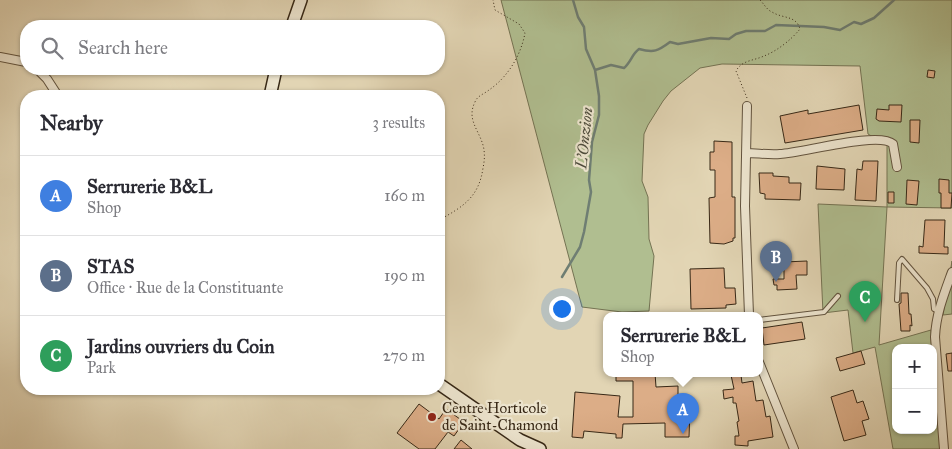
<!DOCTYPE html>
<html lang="en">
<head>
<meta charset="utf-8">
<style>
  :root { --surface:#fff; --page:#f2f2f3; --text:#2b2b33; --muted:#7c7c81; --line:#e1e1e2; --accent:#7c3aed }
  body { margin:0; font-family:"IM FELL Great Primer",serif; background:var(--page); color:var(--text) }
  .controls { position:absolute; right:15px; bottom:15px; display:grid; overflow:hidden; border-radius:10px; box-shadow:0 1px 4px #0004 }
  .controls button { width:45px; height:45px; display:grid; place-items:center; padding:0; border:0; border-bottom:1px solid var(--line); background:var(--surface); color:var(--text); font:25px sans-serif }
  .you { position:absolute; left:561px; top:308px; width:18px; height:18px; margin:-12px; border:4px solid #fff; border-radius:50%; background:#1a73e8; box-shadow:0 0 0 8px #1a73e833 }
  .badge { display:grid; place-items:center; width:32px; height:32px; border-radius:50%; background:var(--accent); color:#fff; font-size:16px; font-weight:700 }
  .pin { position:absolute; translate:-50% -41px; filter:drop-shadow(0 1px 2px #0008) }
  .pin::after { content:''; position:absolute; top:26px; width:18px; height:15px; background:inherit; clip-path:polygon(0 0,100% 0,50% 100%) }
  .popup { position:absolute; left:603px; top:312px; width:160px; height:65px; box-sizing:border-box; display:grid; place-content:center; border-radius:10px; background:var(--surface); filter:drop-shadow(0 1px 4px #0005); font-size:16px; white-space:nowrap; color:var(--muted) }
  .popup b { font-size:19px; color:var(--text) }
  .popup::after { content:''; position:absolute; left:50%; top:100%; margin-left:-10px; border:10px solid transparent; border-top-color:var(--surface) }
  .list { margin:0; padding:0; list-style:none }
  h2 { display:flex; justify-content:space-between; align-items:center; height:65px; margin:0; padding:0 20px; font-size:21px }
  h2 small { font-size:16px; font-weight:400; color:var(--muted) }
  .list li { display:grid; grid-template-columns:32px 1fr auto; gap:15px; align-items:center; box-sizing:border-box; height:80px; padding:0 20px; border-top:1px solid var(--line) }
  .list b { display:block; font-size:19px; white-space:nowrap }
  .list p { margin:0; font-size:16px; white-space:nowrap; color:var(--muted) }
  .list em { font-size:16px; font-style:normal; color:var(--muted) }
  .icon { flex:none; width:28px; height:28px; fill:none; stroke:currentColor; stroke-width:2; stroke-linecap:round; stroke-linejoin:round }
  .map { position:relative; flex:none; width:952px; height:449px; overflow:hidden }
  .search { position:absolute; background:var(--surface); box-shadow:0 1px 4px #0004; left:20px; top:20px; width:425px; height:55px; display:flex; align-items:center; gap:12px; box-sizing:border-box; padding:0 18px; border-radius:20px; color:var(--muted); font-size:19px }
  .panel { position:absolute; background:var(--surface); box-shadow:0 1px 4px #0004; left:20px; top:90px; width:425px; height:305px; border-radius:20px }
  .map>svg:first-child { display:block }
  .green { fill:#b0be90; stroke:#747353 }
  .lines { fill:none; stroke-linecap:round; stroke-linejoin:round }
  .stream { stroke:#6f7e73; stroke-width:2.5 }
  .building { fill:#dcad87; stroke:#372816 }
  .lane-casing { stroke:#62533e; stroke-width:6 }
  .street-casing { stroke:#62533e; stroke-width:10 }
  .secondary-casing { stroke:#372816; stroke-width:14 }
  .path { stroke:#372816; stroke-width:1; stroke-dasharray:1 2.5; stroke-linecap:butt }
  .lane { stroke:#ece4ce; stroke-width:4 }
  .street { stroke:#ece4ce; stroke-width:8 }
  .secondary { stroke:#ece4ce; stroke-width:11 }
  .poi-dot { fill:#8f2418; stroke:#ece4ce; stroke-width:2 }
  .labels { text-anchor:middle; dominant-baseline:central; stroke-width:4.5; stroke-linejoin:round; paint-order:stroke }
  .poi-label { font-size:15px; fill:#372816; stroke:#ece4ce; text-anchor:start }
  .water-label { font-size:16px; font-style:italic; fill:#4e4c3d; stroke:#ece4ce }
</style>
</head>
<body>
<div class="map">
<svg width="952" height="449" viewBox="0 0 952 449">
  <rect width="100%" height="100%" fill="#e2d5b4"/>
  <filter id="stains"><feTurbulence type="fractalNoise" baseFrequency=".004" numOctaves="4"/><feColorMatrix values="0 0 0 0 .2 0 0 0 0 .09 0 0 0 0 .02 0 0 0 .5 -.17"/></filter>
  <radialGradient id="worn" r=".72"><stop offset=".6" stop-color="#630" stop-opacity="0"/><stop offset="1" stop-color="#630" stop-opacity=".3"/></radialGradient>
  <path class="green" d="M501,0H952V208L887,207L879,345L931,330L933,348H896V430H933V352L941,449H893L875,347L853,353L848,310L823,313L818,204L887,207V145L868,134L860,66L722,64L700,68L671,91L663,101L648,125L644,134L642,181L648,197L649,239L654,256L649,311L622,312L582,307Z
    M952,261V314L943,315Z"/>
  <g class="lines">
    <path class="stream" d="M595,70L611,65L624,68C631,62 632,54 639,49C654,53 658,51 670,42L678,44L711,38L729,39L736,34L746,31H765L776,25L824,27L840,30L854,22L861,24L874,18L894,0
      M562,277L580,247L584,232L591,192L589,180L592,142L599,115V96L595,70L586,49L584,27L578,17L573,0"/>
  </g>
  <path class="building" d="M928,70L935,71L934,78L927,77Z
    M859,105L863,130L785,143L780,116L808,110V114Z
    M889,105H902L901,122L879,121L876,119L877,109L889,110Z
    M910,120H920L919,143L910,142Z
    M714,141L732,142V197H735V238H733V241L724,244L710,243L709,198L715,197V170H710V152H714Z
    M863,161H878L876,201L855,200L857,169L862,170Z
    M817,166L845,169L844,190L816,189Z
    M759,173H773V176L789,177V183H801L800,200L765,199V194L760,193Z
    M939,179L949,180V193H952L951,208H941V193H939Z
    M907,180L919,181L917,205L906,204Z
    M888,192H894V203H888Z
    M925,220H945L944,247H948V254L919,253V246L923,247Z
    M807,261V275H796L797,289L777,290V285H774L773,279H784V262Z
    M724,268L725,288H735L736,304L726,305V308L691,309L690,269Z
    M901,293H908L909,314H911L912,326L910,325V331H901L899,304L901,303Z
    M802,322L805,339L764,345L762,328Z
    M861,351L865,364L840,371L836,358Z
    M952,353V371H948L946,354Z
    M616,373H655L656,387L678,386V409H690L689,437H665V423L623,424L622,438H616V434L584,431L583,438L572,437L575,392L620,396L618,417H633V381H616Z
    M731,375H741L742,383L753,381L756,401L763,400L766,417L770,416L773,437L748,441V446L735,445V436H739L737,422L739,421L736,403H733V397L724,399L723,390L734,389Z
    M853,390L857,403L863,401L869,419L862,421L866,435L844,441L831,397Z
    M419,404L439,419L446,409L464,422L454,436L448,432L435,449H419L397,433Z
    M461,440L472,449H454Z"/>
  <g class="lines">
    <g class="lane-casing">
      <path id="lane" d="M897,300L899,263L902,259L927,288L933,299L934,309L938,311
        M759,320L824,312L838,296"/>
    </g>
    <g class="street-casing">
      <path id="street" d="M0,57L26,62
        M37,69L47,79L58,96
        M747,106L745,206L749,315
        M746,153C757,153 769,155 780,154C802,153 879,131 893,144L897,167
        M759,362L794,449
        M944,449L935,337C936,314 944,294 952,272"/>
    </g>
    <g class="secondary-casing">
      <path id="secondary" d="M292,26L301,0
        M270,96L276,69
        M439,384L520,440L540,449"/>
    </g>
    <path class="path" d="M747,98L736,71C742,60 753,61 764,56C777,51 791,40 800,29C796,15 783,19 772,12C767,10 764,4 760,0
      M439,220C463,207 479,197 483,168C485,159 485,150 482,142C477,128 467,118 475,102C477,96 484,94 489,90C508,77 521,55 525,33L519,24L495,10L493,0"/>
    <use href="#lane" class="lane"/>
    <use href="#street" class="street"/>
    <use href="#secondary" class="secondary"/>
  </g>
  <circle class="poi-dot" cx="432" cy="417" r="5"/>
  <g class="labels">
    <g class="poi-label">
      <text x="442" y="408">Centre Horticole<tspan x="442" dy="17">de Saint-Chamond</tspan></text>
    </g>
    <g class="water-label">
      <text transform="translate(584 138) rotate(-84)">L'Onzion</text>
    </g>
  </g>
  <rect width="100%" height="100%" filter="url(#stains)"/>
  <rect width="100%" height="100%" fill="url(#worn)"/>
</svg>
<div class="controls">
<button>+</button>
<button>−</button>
</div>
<div class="you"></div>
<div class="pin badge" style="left:683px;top:434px;background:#3f7fe0">A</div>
<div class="popup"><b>Serrurerie B&amp;L</b>Shop</div>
<div class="pin badge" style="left:776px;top:282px;background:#5c6f8a">B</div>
<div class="pin badge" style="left:865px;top:322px;background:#2e9e5b">C</div>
<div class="search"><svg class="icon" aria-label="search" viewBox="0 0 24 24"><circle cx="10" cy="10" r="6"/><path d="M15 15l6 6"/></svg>Search here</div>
<section class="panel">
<h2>Nearby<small>3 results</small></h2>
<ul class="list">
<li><span class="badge" style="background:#3f7fe0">A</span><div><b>Serrurerie B&amp;L</b><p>Shop</p></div><em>160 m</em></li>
<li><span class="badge" style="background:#5c6f8a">B</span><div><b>STAS</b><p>Office · Rue de la Constituante</p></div><em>190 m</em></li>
<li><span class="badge" style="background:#2e9e5b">C</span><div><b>Jardins ouvriers du Coin</b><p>Park</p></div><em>270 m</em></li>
</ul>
</section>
</div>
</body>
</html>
